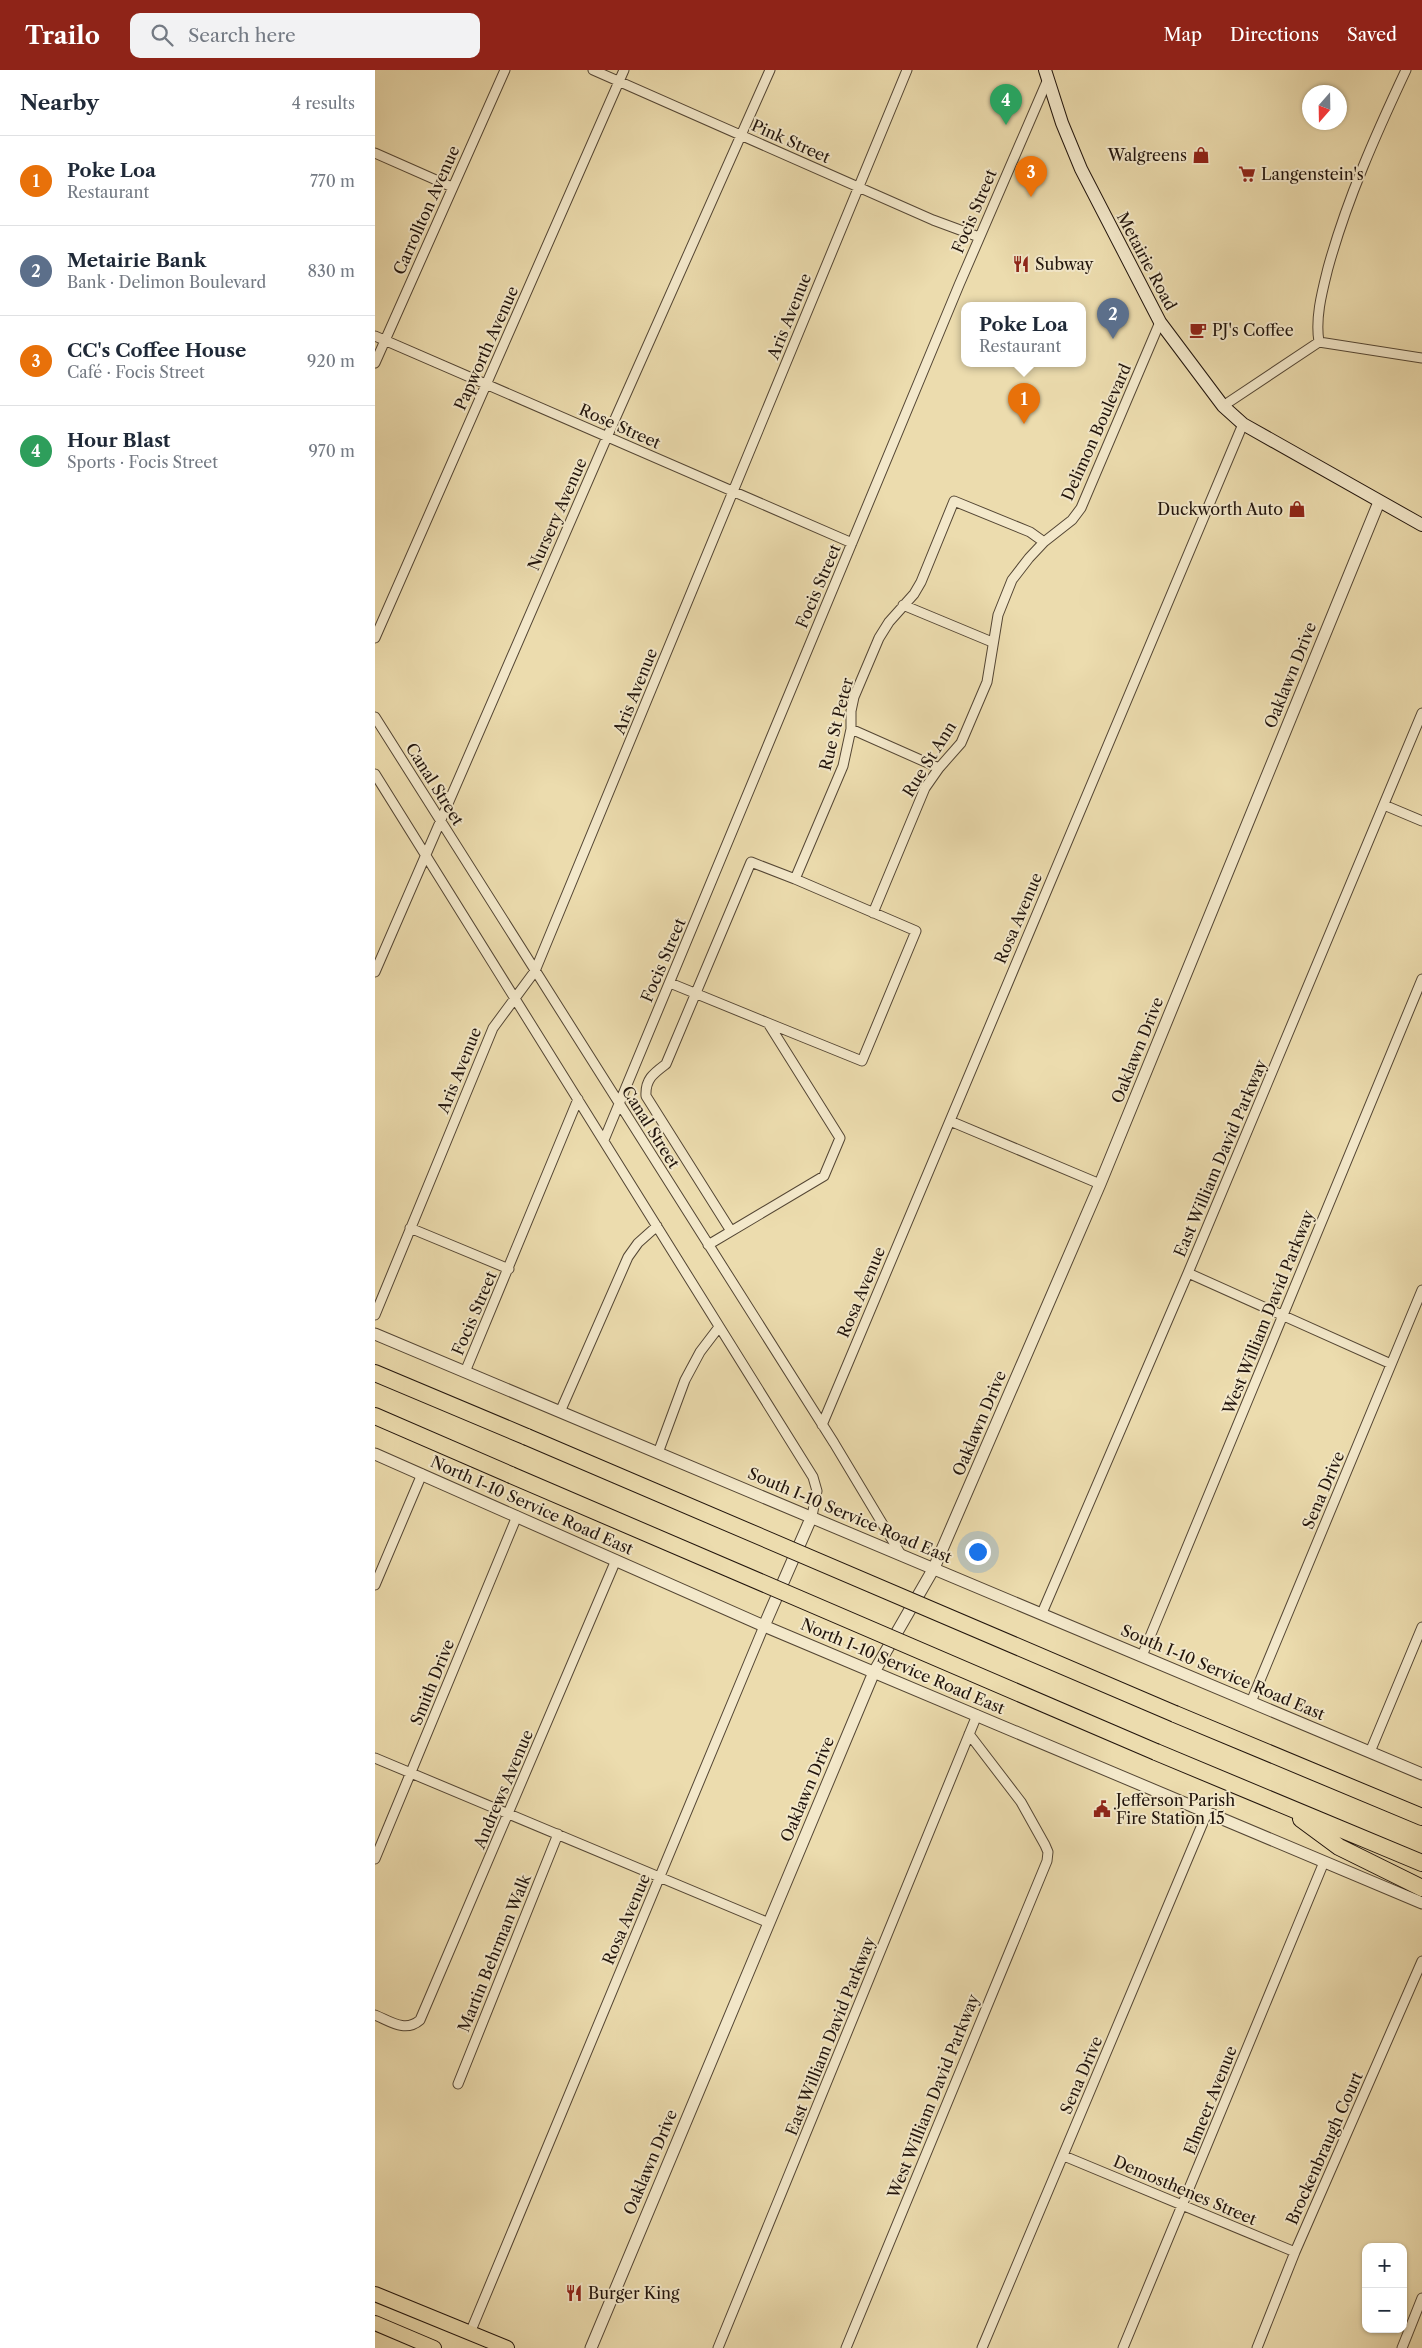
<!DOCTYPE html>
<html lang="en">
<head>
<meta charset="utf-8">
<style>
  :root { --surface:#fff; --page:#f2f2f3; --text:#1f2937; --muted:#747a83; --line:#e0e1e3; --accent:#8f2418 }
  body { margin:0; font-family:"Libre Caslon Text",serif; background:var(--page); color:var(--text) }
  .controls { position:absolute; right:15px; bottom:15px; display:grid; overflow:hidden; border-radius:10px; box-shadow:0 1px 4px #0004 }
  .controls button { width:45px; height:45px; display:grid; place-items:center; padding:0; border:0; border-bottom:1px solid var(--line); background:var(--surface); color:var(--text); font:25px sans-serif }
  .compass { position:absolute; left:927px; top:15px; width:45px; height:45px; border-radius:50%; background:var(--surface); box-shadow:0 1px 4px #0004; rotate:200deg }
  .you { position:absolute; left:602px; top:1481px; width:18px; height:18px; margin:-12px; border:4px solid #fff; border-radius:50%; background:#1a73e8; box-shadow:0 0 0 8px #1a73e833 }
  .badge { display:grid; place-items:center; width:32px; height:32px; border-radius:50%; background:var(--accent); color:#fff; font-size:16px; font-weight:700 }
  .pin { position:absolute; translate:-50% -41px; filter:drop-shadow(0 1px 2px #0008) }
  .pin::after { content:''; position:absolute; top:26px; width:18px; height:15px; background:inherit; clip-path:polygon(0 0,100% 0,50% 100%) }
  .popup { position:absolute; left:586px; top:232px; width:125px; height:65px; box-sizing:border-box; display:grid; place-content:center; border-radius:10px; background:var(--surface); filter:drop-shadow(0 1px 4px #0005); font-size:16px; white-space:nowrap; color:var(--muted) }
  .popup b { font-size:19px; color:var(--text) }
  .popup::after { content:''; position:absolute; left:50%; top:100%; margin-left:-10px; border:10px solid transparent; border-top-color:var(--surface) }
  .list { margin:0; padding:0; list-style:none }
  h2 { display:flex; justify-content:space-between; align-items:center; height:65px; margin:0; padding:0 20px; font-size:21px }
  h2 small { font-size:16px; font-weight:400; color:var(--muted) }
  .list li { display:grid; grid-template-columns:32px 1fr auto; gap:15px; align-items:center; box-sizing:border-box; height:90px; padding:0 20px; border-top:1px solid var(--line) }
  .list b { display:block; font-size:19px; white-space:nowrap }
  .list p { margin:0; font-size:16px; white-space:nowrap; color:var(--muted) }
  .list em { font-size:16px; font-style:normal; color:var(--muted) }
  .icon { flex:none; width:28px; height:28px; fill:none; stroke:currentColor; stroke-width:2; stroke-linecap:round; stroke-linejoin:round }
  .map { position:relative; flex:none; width:1047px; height:2278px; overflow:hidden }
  header { display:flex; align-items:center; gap:30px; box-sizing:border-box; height:70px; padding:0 25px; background:var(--accent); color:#fff }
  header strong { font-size:24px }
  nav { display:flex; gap:28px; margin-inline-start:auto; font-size:18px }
  .search { width:350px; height:45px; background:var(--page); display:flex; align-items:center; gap:12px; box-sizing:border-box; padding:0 18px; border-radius:10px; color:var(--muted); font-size:19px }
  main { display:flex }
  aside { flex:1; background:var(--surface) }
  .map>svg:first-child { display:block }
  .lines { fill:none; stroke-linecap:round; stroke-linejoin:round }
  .minor-casing { stroke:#544634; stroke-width:11 }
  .tertiary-casing { stroke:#544634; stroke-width:13 }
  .secondary-casing { stroke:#21140c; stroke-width:14 }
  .primary-casing { stroke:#21140c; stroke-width:16 }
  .motorway-casing { stroke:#21140c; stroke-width:18 }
  .minor { stroke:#f3e8ca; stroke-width:9 }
  .tertiary { stroke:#f3e8ca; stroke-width:11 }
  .secondary { stroke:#f3e8ca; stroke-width:12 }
  .primary { stroke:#ecdcae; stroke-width:14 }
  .motorway { stroke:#ecdcae; stroke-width:16 }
  .motorway-bridge-casing { stroke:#21140c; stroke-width:18; stroke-linecap:butt }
  .motorway-bridge { stroke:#ecdcae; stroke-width:16 }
  .labels { text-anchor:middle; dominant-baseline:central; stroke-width:4; stroke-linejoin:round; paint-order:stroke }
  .street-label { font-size:16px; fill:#21140c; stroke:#f3e8ca }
  .poi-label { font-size:16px; fill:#21140c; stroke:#f3e8ca; text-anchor:start }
</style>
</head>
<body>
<header>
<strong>Trailo</strong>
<div class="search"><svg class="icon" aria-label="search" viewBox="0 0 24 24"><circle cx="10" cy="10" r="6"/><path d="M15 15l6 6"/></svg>Search here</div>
<nav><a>Map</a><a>Directions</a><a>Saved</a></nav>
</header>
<main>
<aside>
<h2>Nearby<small>4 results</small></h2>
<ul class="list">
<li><span class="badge" style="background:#e8710a">1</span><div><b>Poke Loa</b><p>Restaurant</p></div><em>770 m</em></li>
<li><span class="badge" style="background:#5c6f8a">2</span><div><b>Metairie Bank</b><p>Bank · Delimon Boulevard</p></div><em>830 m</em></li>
<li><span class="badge" style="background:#e8710a">3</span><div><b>CC's Coffee House</b><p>Café · Focis Street</p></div><em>920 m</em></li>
<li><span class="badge" style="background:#2e9e5b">4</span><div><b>Hour Blast</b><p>Sports · Focis Street</p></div><em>970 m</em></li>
</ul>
</aside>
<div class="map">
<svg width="1047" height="2278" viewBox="0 0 1047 2278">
  <rect width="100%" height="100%" fill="#ecdcae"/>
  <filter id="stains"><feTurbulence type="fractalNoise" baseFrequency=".004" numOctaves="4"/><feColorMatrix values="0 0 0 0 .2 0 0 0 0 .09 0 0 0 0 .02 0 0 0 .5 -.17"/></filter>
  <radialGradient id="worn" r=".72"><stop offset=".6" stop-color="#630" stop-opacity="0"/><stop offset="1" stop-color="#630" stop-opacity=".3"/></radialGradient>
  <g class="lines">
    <g class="minor-casing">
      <path id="minor" d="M218,0L558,150L604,167
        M0,83L77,117
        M0,266L477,473
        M944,272C940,248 947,222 953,198C972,129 1001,64 1031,0
        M944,272L1047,288
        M0,293L130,0
        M848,336L944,272
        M528,535L617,572
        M0,568L249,0
        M0,647L459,1373L525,1483
        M476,659L564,698
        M0,704L438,1407L442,1421L437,1446
        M1009,735L1047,751
        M420,809L468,696L476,659V641L479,627L504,568L514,552L539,524L546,512L579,431L655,462L669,472
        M498,843L550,718L564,698L586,673L612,612L623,545L637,510L654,488L669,472L697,450L706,438L785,252
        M0,902L232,367L395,0
        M295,913L393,953L465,1068L449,1106L333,1175
        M575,1051L725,1114
        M229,1070L584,215L673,9
        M35,1158L134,1199
        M356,1161L271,1026C270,1009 279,1003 291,994L376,792L420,809L541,861L487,991L393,953
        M813,1203L1016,1294
        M0,1245L118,958L160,901L532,0
        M90,1302L203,1029
        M185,1342L253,1187L263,1173L282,1156
        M447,1355L868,354
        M283,1383L310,1310L325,1282L344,1257
        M0,1515L47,1404
        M667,1543L813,1203L1047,643
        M767,1586L1047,909
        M876,1632L1047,1220
        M995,1682L1047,1557
        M0,1688L394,1853
        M0,1789L142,1446
        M0,1945C15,1951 30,1963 45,1950L241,1490
        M83,2014L183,1764
        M689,2086L920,2182
        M95,2263L389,1556
        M343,2278L602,1645
        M471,2278L672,1791L673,1782L670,1775L646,1732L594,1664
        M607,2278L832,1743
        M748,2278L949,1792
        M882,2278L920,2182L1047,1891
        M1027,2278L1047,2228"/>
    </g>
    <g class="tertiary-casing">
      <path id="tertiary" d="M0,1264L1047,1704
        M0,1384L389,1556L1047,1833
        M389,1556L437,1446
        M216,2278L499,1602L559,1498L725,1114L1004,432"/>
    </g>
    <g class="secondary-casing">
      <path id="secondary" d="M670,0L687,53L706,99L785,252L848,336L868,354L1047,455"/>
    </g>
    <g class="primary-casing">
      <path id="primary" d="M0,2224L132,2278
        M0,2253L59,2278"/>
    </g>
    <g class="motorway-casing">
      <path id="motorway" d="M0,1303L152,1367
        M0,1346L136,1405
        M800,1644L1047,1747
        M781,1682L1047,1793
        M926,1749L964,1777L1047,1818"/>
    </g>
    <use href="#minor" class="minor"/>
    <use href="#tertiary" class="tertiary"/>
    <use href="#secondary" class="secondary"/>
    <use href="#primary" class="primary"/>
    <use href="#motorway" class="motorway"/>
    <g class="motorway-bridge-casing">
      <path id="motorway-bridge" d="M152,1367L800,1644
        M136,1405L781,1682"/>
    </g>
    <use href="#motorway-bridge" class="motorway-bridge"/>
  </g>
  <defs>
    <g id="shop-bare" transform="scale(1.35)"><path d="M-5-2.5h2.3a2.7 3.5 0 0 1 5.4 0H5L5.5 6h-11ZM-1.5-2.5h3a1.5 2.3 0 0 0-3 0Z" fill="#8f2418" stroke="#f3e8ca" stroke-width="2.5" paint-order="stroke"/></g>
    <g id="supermarket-bare" transform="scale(1.35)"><path d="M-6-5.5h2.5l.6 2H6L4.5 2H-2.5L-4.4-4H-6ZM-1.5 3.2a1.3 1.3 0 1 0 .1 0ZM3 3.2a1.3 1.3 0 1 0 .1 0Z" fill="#8f2418" stroke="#f3e8ca" stroke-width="2.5" paint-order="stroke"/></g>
    <g id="restaurant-bare" transform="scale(1.35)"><path d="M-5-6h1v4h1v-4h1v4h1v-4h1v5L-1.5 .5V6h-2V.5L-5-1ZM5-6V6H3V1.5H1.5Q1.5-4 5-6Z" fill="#8f2418" stroke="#f3e8ca" stroke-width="2.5" paint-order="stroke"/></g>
    <g id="cafe-bare" transform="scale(1.35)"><path d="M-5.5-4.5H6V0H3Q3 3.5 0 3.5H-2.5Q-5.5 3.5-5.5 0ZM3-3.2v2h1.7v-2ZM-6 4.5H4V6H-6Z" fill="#8f2418" stroke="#f3e8ca" stroke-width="2.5" paint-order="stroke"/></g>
    <g id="civic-bare" transform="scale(1.35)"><path d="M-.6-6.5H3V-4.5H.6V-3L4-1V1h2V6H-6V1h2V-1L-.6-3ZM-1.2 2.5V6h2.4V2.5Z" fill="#8f2418" stroke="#f3e8ca" stroke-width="2.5" paint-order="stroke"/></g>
  </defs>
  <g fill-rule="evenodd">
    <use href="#shop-bare" x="826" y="85"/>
    <use href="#supermarket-bare" x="872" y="104"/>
    <use href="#restaurant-bare" x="646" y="194"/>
    <use href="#cafe-bare" x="823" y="260"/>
    <use href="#shop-bare" x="922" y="439"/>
    <use href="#civic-bare" x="727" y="1739"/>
    <use href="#restaurant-bare" x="199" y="2223"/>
  </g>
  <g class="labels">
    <g class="street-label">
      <text transform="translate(416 71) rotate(24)">Pink Street</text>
      <text transform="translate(51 140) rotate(-66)">Carrollton Avenue</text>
      <text transform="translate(599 141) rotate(-67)">Focis Street</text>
      <text transform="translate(772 191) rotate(62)">Metairie Road</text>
      <text transform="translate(414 246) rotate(-68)">Aris Avenue</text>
      <text transform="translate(111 278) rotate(-66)">Papworth Avenue</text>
      <text transform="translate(245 356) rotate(24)">Rose Street</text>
      <text transform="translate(721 362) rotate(-66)">Delimon Boulevard</text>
      <text transform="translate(182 444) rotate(-66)">Nursery Avenue</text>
      <text transform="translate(443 516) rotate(-67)">Focis Street</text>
      <text transform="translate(915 605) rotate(-68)">Oaklawn Drive</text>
      <text transform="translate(260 621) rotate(-68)">Aris Avenue</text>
      <text transform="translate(461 654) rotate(-76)">Rue St Peter</text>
      <text transform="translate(554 689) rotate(-58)">Rue St Ann</text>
      <text transform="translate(60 714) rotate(58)">Canal Street</text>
      <text transform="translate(643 848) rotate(-67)">Rosa Avenue</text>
      <text transform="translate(288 890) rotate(-67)">Focis Street</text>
      <text transform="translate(762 980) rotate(-68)">Oaklawn Drive</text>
      <text transform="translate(84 1000) rotate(-68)">Aris Avenue</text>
      <text transform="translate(276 1057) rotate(58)">Canal Street</text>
      <text transform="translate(845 1088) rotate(-67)">East William David Parkway</text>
      <text transform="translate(486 1222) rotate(-67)">Rosa Avenue</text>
      <text transform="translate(893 1242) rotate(-68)">West William David Parkway</text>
      <text transform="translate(99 1243) rotate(-67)">Focis Street</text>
      <text transform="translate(604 1353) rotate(-67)">Oaklawn Drive</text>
      <text transform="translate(948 1420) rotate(-67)">Sena Drive</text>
      <text transform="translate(157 1435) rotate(24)">North I-10 Service Road East</text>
      <text transform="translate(475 1445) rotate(23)">South I-10 Service Road East</text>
      <text transform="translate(528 1596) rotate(23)">North I-10 Service Road East</text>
      <text transform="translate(848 1602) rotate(23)">South I-10 Service Road East</text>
      <text transform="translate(57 1612) rotate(-68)">Smith Drive</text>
      <text transform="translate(128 1719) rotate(-67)">Andrews Avenue</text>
      <text transform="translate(432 1719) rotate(-67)">Oaklawn Drive</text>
      <text transform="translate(251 1849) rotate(-67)">Rosa Avenue</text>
      <text transform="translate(119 1883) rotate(-68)">Martin Behrman Walk</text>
      <text transform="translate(455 1966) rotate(-68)">East William David Parkway</text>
      <text transform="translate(706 2005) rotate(-67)">Sena Drive</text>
      <text transform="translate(558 2026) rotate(-68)">West William David Parkway</text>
      <text transform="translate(835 2030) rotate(-68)">Elmeer Avenue</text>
      <text transform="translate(949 2078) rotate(-66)">Brockenbraugh Court</text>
      <text transform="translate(275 2092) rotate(-67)">Oaklawn Drive</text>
      <text transform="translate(810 2120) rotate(23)">Demosthenes Street</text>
    </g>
    <g class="poi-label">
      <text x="812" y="85" text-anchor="end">Walgreens</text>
      <text x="886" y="104">Langenstein's</text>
      <text x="660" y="194">Subway</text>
      <text x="837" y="260">PJ's Coffee</text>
      <text x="908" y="439" text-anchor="end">Duckworth Auto</text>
      <text x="741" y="1730">Jefferson Parish<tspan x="741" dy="18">Fire Station 15</tspan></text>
      <text x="213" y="2223">Burger King</text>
    </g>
  </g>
  <rect width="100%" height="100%" filter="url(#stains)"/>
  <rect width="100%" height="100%" fill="url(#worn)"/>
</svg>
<div class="controls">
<button>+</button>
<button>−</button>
</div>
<svg class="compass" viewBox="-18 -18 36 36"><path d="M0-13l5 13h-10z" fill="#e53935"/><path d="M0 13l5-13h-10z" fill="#747a83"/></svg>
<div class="you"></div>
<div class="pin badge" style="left:649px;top:354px;background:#e8710a">1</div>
<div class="popup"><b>Poke Loa</b>Restaurant</div>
<div class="pin badge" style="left:738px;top:269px;background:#5c6f8a">2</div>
<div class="pin badge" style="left:656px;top:127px;background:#e8710a">3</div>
<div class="pin badge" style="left:631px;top:55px;background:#2e9e5b">4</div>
</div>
</main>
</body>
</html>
